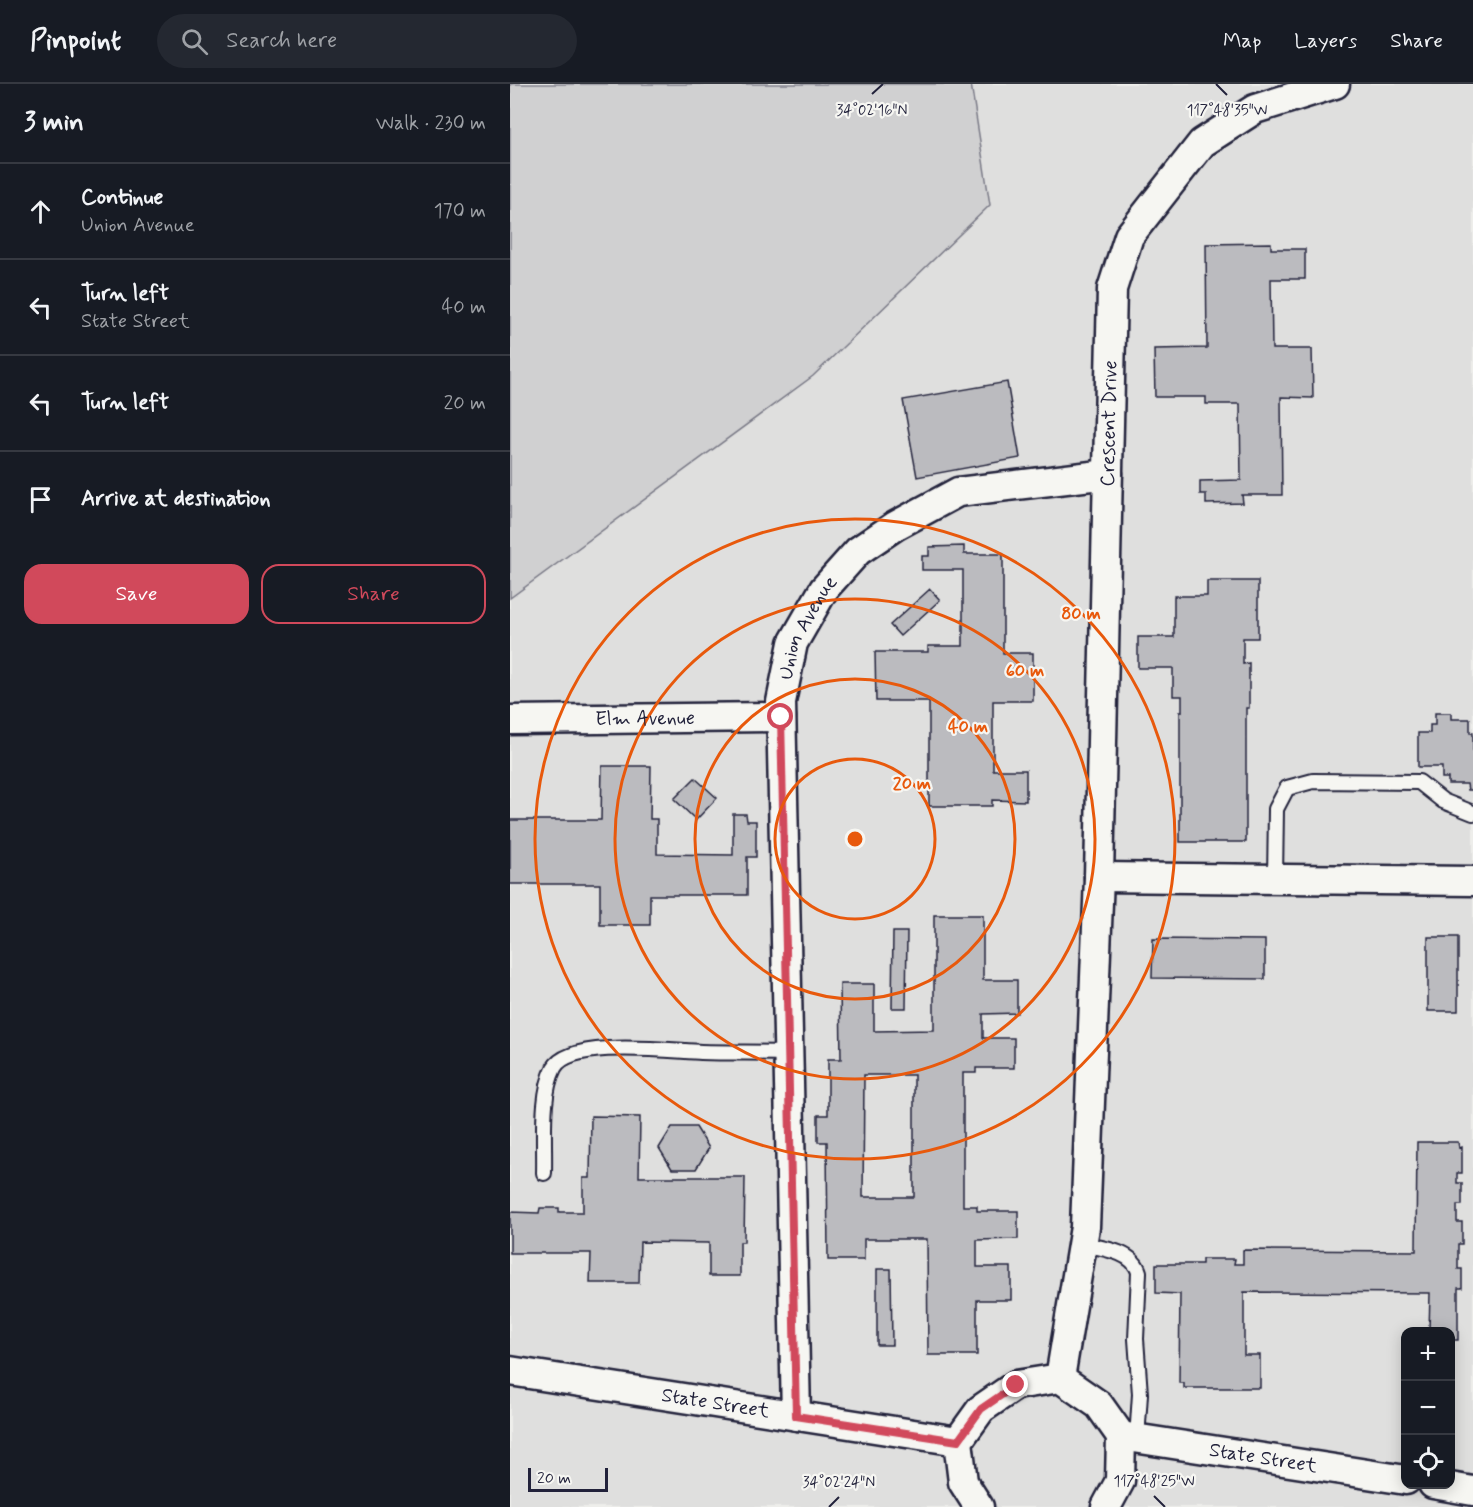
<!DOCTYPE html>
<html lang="en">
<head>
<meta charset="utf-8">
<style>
  :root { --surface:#171b24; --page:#242831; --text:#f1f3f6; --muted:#9ea1a6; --line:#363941; --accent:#d1495b }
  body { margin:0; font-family:Mynerve,sans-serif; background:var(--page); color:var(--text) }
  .controls { position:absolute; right:18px; bottom:18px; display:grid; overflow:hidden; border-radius:12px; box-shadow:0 3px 15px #0003 }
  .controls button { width:54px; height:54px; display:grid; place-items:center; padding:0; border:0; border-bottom:2px solid var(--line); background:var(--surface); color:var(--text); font:30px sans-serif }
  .scale { position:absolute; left:18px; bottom:15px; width:80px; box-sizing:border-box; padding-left:6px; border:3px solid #22223b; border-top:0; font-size:16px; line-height:21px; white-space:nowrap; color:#22223b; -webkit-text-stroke:4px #f6f6f2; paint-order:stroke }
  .stop { position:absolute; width:18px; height:18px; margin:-14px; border:4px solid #d1495b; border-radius:50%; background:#fff }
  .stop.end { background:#d1495b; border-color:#fff; box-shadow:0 2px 6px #0008 }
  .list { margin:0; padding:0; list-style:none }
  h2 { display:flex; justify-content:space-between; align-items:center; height:78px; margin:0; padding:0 24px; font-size:26px }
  h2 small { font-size:20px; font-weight:400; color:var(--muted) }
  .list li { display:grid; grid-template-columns:39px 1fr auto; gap:18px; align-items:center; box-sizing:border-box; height:96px; padding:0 24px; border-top:2px solid var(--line) }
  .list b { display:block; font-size:22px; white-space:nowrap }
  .list p { margin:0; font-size:20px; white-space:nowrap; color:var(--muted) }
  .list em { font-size:20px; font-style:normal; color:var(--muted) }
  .actions { display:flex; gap:12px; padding:18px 24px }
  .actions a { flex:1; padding:14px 0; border:2px solid var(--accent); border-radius:18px; text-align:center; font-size:21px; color:var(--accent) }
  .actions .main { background:var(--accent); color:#fff }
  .icon { flex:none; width:33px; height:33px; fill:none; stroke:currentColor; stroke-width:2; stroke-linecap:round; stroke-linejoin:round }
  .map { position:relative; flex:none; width:963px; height:1423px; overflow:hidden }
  header { display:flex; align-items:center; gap:36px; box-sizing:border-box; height:84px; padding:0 30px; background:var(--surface); border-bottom:2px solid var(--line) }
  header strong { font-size:28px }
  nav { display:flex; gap:33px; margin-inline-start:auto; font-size:21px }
  .search { width:420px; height:54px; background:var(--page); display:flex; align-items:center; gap:15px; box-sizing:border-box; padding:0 21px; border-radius:33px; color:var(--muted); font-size:22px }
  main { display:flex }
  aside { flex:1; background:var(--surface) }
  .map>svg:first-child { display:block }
  .built { fill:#dfdfde; fill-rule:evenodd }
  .green { fill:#d0d0d1; stroke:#797986; stroke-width:1.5 }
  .building { fill:#bbbbbf; stroke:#22223b; stroke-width:1.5; fill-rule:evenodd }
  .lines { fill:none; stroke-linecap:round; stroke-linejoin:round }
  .lane-casing { stroke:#22223b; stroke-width:18 }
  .street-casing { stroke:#22223b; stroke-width:33 }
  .lane { stroke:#f6f6f2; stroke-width:14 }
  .street { stroke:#f6f6f2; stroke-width:28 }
  .route { stroke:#d1495b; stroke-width:8 }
  .ticks { fill:none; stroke:#22223b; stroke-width:2 }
  .ring { fill:none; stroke:#e8590c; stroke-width:3 }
  .labels { text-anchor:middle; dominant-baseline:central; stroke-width:4.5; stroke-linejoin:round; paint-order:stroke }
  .street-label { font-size:20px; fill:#22223b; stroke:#f6f6f2 }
  .ticks-label { font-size:15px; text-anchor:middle; fill:#22223b; stroke:#f6f6f2; stroke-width:4.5; stroke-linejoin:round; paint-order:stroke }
  .centre { fill:#e8590c; stroke:#f6f6f2; stroke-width:3 }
  .ring-label { font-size:18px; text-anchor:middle; font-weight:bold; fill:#e8590c; stroke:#f6f6f2; stroke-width:4.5; stroke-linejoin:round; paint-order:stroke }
</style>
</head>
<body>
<header>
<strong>Pinpoint</strong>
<div class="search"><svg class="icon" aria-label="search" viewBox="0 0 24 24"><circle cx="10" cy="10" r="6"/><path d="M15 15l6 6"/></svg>Search here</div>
<nav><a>Map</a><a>Layers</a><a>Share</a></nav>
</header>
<main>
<aside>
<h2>3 min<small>Walk · 230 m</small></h2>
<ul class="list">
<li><svg class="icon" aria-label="ahead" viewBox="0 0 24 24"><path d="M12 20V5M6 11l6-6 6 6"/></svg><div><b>Continue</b><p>Union Avenue</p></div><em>170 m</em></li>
<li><svg class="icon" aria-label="left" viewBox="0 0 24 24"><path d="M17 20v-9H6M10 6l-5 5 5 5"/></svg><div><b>Turn left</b><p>State Street</p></div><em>40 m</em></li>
<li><svg class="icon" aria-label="left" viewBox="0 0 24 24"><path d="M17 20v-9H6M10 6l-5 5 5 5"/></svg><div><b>Turn left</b></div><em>20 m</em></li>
<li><svg class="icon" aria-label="arrive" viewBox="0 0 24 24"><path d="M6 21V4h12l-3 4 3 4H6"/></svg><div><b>Arrive at destination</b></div></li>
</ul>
<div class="actions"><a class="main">Save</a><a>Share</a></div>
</aside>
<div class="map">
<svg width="963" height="1423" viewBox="0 0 963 1423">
  <rect width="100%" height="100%" fill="#eeeeeb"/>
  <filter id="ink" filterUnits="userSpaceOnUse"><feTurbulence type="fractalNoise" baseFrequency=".0167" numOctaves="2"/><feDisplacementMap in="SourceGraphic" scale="12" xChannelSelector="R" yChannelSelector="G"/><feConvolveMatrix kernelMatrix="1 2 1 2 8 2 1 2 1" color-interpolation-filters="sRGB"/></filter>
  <g filter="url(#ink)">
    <path class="built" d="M0,0H963V1423H0ZM896,1248H940V1400H896Z"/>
    <path class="green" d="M0,0H461L480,121L303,292L0,514Z"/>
    <path class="building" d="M761,159V165H795V195H761L762,265H802L803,314L771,313L772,411H732L733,419L696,420V410H690V397L731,396L730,320H696V313H645L644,265L697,264L696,160Z
      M497,298L510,374L407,393L393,316Z
      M454,462V470H493V569H523V617H483V686H516V717L482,716V722H419V617H366L365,568H418V562H453V486H412V472H419V463Z
      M697,497H748V554H733V580L739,579V624H736V758H670V628H672V612H663V584H628V553H664V512H697Z
      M420,505L430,516L390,552L380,541Z
      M925,629H941V635H960V649H963V706H958L957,700H938V694H932V683H908V649H920V641H925Z
      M92,682H141L140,735H147V770L223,771V730H236L237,737H246V773H237V811H140V841H90V800H0V736H91Z
      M185,694L207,714L186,736L164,715Z
      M424,831H473V896H507V929L473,930V954H504V984H466V989H453V1122H467V1127H508V1155L467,1156V1183H501V1216H467V1271H418L417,1155H354V1176H318L317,1058H308V1031H318V975H331L330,900H364V947L424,946ZM354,991H404V1113H353Z
      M383,848H397L396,924H382Z
      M918,853H948V927H918Z
      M643,855L755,856V895L642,894Z
      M81,1032L130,1033L129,1093H235L234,1158H230V1192H199V1159L130,1158L129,1199H80L81,1169H0V1128L29,1129L30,1124H49V1128H73V1094H80Z
      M162,1043H186L199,1064L186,1085H162L149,1064Z
      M907,1058H948L949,1064L952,1063V1089H947V1099H952V1121H947V1138H952V1160H948V1185H952V1204H948V1256H940V1248H919L920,1209L734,1208V1271H750V1304H674V1299H669L670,1210L646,1209V1180H692V1175H725L724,1180H733V1166L906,1167Z
      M367,1185H381L382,1261H367Z"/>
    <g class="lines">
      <g class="lane-casing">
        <path id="lane" d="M765,795L766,725L777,704L803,697L909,698L933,717L963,729
          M34,1089C35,1057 30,1012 44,984C60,954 161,967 191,968C220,969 249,968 278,969
          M572,1160C591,1164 623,1167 629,1188L626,1255L630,1310L627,1355"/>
      </g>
      <g class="street-casing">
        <g id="street">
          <path id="s1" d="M0,636L271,633"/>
          <path d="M589,793L963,797"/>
          <path id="s2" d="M0,1287L448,1357"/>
          <path id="s3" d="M550,1294L575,1143L589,793L602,205L619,152L692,59L745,25L825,0"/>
          <path id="s4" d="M286,1332L271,618L283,559L314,505L348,467L385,442L448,408L598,390"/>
          <path id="s5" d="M611,1352L896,1396"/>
          <path d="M923,1400L963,1407"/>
          <path d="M469,1423L453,1398L448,1357L471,1325L506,1301L550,1294L589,1321L611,1352L610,1397L596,1423"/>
        </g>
      </g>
      <use href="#lane" class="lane"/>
      <use href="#street" class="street"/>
    </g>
  </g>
  <g class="lines" filter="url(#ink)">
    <path class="route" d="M271,633L286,1332L448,1357L471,1325L506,1301"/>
  </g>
  <path class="ticks" d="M706,0L717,11M362,10L373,0M644,1412L655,1423M319,1423L329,1413"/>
  <g class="ring">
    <circle cx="345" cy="755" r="80"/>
    <circle cx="345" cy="755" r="160"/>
    <circle cx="345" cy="755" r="240"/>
    <circle cx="345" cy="755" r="320"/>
  </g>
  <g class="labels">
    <g class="street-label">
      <text stroke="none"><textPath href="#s3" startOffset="957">Crescent Drive</textPath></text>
      <text stroke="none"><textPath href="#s4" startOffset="794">Union Avenue</textPath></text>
      <text stroke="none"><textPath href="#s1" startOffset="135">Elm Avenue</textPath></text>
      <text stroke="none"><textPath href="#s2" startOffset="208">State Street</textPath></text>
      <text stroke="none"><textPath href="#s5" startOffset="144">State Street</textPath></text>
    </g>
  </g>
  <g class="ticks-label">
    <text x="362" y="31">34°02'16"N</text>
    <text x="717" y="31">117°48'35"W</text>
    <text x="644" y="1402">117°48'25"W</text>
    <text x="329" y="1403">34°02'24"N</text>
  </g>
  <circle cx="345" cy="755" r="9" class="centre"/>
  <g class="ring-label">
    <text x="571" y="535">80 m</text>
    <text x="515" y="592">60 m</text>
    <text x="458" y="648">40 m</text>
    <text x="402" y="705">20 m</text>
  </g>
</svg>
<div class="controls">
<button>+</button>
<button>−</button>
<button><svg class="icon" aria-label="locate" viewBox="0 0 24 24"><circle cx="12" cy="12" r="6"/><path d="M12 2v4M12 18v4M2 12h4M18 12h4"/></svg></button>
</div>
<div class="scale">20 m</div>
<div class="stop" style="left:271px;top:633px"></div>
<div class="stop end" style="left:506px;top:1301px"></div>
</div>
</main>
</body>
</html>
